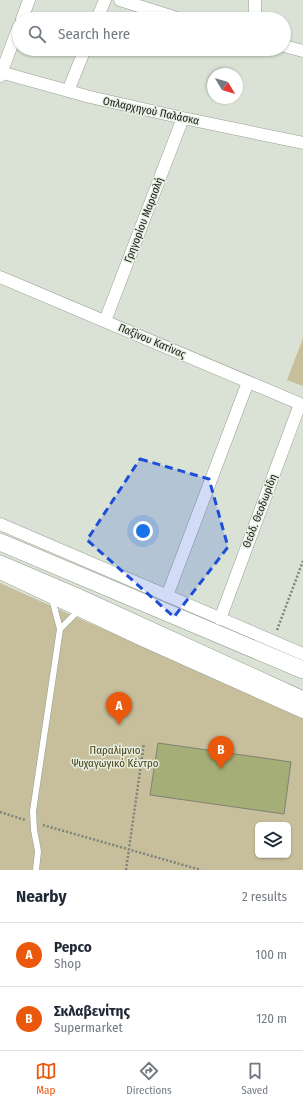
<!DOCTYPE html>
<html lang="en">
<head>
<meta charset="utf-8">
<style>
  :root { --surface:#fff; --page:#f6f6f7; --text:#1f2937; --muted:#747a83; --line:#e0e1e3; --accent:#ea580c }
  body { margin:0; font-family:"Fira Sans Condensed",sans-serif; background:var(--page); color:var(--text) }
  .controls { position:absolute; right:12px; bottom:12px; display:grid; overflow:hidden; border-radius:6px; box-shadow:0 1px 3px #0004 }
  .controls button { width:36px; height:36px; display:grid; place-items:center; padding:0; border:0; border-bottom:1px solid var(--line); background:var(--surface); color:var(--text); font:20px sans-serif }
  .compass { position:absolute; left:207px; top:68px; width:36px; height:36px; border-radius:50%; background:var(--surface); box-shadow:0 1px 3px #0004; rotate:128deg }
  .you { position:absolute; left:143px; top:531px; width:14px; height:14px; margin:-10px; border:3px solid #fff; border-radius:50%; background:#1a73e8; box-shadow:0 0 0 6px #1a73e833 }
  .badge { display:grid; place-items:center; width:26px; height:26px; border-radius:50%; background:var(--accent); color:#fff; font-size:13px; font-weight:700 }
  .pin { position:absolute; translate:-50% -33px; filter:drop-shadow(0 1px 2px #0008) }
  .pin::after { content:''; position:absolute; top:21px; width:14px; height:12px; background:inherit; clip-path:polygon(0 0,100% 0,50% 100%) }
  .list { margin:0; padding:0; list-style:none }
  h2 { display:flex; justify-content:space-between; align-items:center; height:52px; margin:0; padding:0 16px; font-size:17px }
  h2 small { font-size:13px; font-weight:400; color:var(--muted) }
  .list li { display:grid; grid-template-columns:26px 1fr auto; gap:12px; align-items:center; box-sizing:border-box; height:64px; padding:0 16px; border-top:1px solid var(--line) }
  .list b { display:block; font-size:15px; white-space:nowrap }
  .list p { margin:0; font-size:13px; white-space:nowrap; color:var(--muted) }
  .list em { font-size:13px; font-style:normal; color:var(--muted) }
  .icon { flex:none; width:22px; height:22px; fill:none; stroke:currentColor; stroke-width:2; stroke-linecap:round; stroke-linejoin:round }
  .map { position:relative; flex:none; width:303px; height:870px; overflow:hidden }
  .search { position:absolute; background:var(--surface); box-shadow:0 1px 3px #0004; left:12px; right:12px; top:12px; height:44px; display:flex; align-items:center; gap:10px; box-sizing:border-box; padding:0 14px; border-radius:22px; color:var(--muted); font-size:15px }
  .sheet { height:180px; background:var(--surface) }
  nav { display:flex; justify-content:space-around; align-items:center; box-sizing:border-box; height:56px; border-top:1px solid var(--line); background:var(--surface); font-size:11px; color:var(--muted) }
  nav a { display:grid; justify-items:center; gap:2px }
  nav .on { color:var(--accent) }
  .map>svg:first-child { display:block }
  .green { fill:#c7bf9c; fill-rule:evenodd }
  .building { fill:#a6ae78; stroke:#7f8174 }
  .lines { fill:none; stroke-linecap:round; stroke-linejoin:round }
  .lane-casing { stroke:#969e91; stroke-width:7 }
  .street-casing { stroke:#969e91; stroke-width:13 }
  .secondary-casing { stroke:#969e91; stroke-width:18 }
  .path { stroke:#7d837a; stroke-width:2.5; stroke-dasharray:2 2; stroke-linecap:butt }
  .lane { stroke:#fff; stroke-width:6 }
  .street { stroke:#fff; stroke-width:12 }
  .secondary { stroke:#fff; stroke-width:17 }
  .marked { fill:#1d4ed8; fill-opacity:0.2; stroke:#1d4ed8; stroke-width:3; stroke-dasharray:8 5; stroke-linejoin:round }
  .labels { text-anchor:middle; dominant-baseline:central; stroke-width:3; stroke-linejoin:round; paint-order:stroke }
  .street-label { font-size:11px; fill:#1b1e19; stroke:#e6efe1 }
  .park-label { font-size:11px; fill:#4a4015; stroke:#e6efe1 }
</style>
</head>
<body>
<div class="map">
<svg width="303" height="870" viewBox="0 0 303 870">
  <rect width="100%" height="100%" fill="#d9e2d4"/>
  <path class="green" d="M303,338V386L287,380Z
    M0,583L89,623L303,711V870H0ZM258,825H288V855H258Z"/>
  <path class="building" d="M158,743L291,762L284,814L150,795Z"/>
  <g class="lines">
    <g class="lane-casing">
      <path id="lane" d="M60,629L78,611
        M36,870L38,851L34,830L33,811L60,629L52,599"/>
    </g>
    <g class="street-casing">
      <path id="street" d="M120,0L180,19
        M22,19L29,0
        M97,19L105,0
        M255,19V0
        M284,46L303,51
        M0,72L90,97L183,118L303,143
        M0,76L19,26
        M68,91L85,49
        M0,277L303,405
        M105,321L183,118
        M0,524L303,654
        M0,573L140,639L303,712
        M167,596L248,382
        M220,619L300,404"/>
    </g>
    <g class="secondary-casing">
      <path id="secondary" d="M0,542L303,670
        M0,564L75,596L303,700"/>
    </g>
    <path class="path" d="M277,630L303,561
      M0,812L25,820
      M43,825L201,870
      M126,870L144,743"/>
    <use href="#lane" class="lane"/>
    <use href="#street" class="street"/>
    <use href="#secondary" class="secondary"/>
  </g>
  <path class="marked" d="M140,459L209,479L228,547L174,617L87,540Z"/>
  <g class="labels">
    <g class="street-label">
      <text transform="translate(151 111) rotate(12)">Οπλαρχηγού Παλάσκα</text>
      <text transform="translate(144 220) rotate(-69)">Γρηγορίου Μαρασλή</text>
      <text transform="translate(152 341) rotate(23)">Παξίνου Κατίνας</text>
      <text transform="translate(260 511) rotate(-69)">Θεόδ. Θεοδωρίδη</text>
    </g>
    <g class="park-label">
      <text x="115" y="750">Παραλίμνιο<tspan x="115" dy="13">Ψυχαγωγικό Κέντρο</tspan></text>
    </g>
  </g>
</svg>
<div class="controls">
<button><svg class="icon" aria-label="layers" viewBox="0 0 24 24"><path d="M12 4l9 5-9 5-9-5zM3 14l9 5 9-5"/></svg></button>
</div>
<svg class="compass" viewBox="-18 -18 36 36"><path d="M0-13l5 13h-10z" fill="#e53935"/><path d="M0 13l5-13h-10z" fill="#747a83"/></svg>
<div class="you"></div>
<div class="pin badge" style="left:119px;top:725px">A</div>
<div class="pin badge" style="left:221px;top:769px">B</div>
<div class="search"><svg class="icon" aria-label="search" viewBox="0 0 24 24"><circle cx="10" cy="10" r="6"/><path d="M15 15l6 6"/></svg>Search here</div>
</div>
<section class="sheet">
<h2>Nearby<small>2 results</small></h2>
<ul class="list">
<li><span class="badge">A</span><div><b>Pepco</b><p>Shop</p></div><em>100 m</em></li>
<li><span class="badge">B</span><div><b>Σκλαβενίτης</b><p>Supermarket</p></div><em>120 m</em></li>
</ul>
</section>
<nav>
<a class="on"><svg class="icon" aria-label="map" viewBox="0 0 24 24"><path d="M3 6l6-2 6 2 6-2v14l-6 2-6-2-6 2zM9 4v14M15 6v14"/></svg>Map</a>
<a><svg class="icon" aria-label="directions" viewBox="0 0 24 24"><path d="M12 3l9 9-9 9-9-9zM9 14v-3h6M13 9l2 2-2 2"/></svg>Directions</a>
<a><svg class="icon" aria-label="saved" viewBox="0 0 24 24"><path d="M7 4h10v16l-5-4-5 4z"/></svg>Saved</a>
</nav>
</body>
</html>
